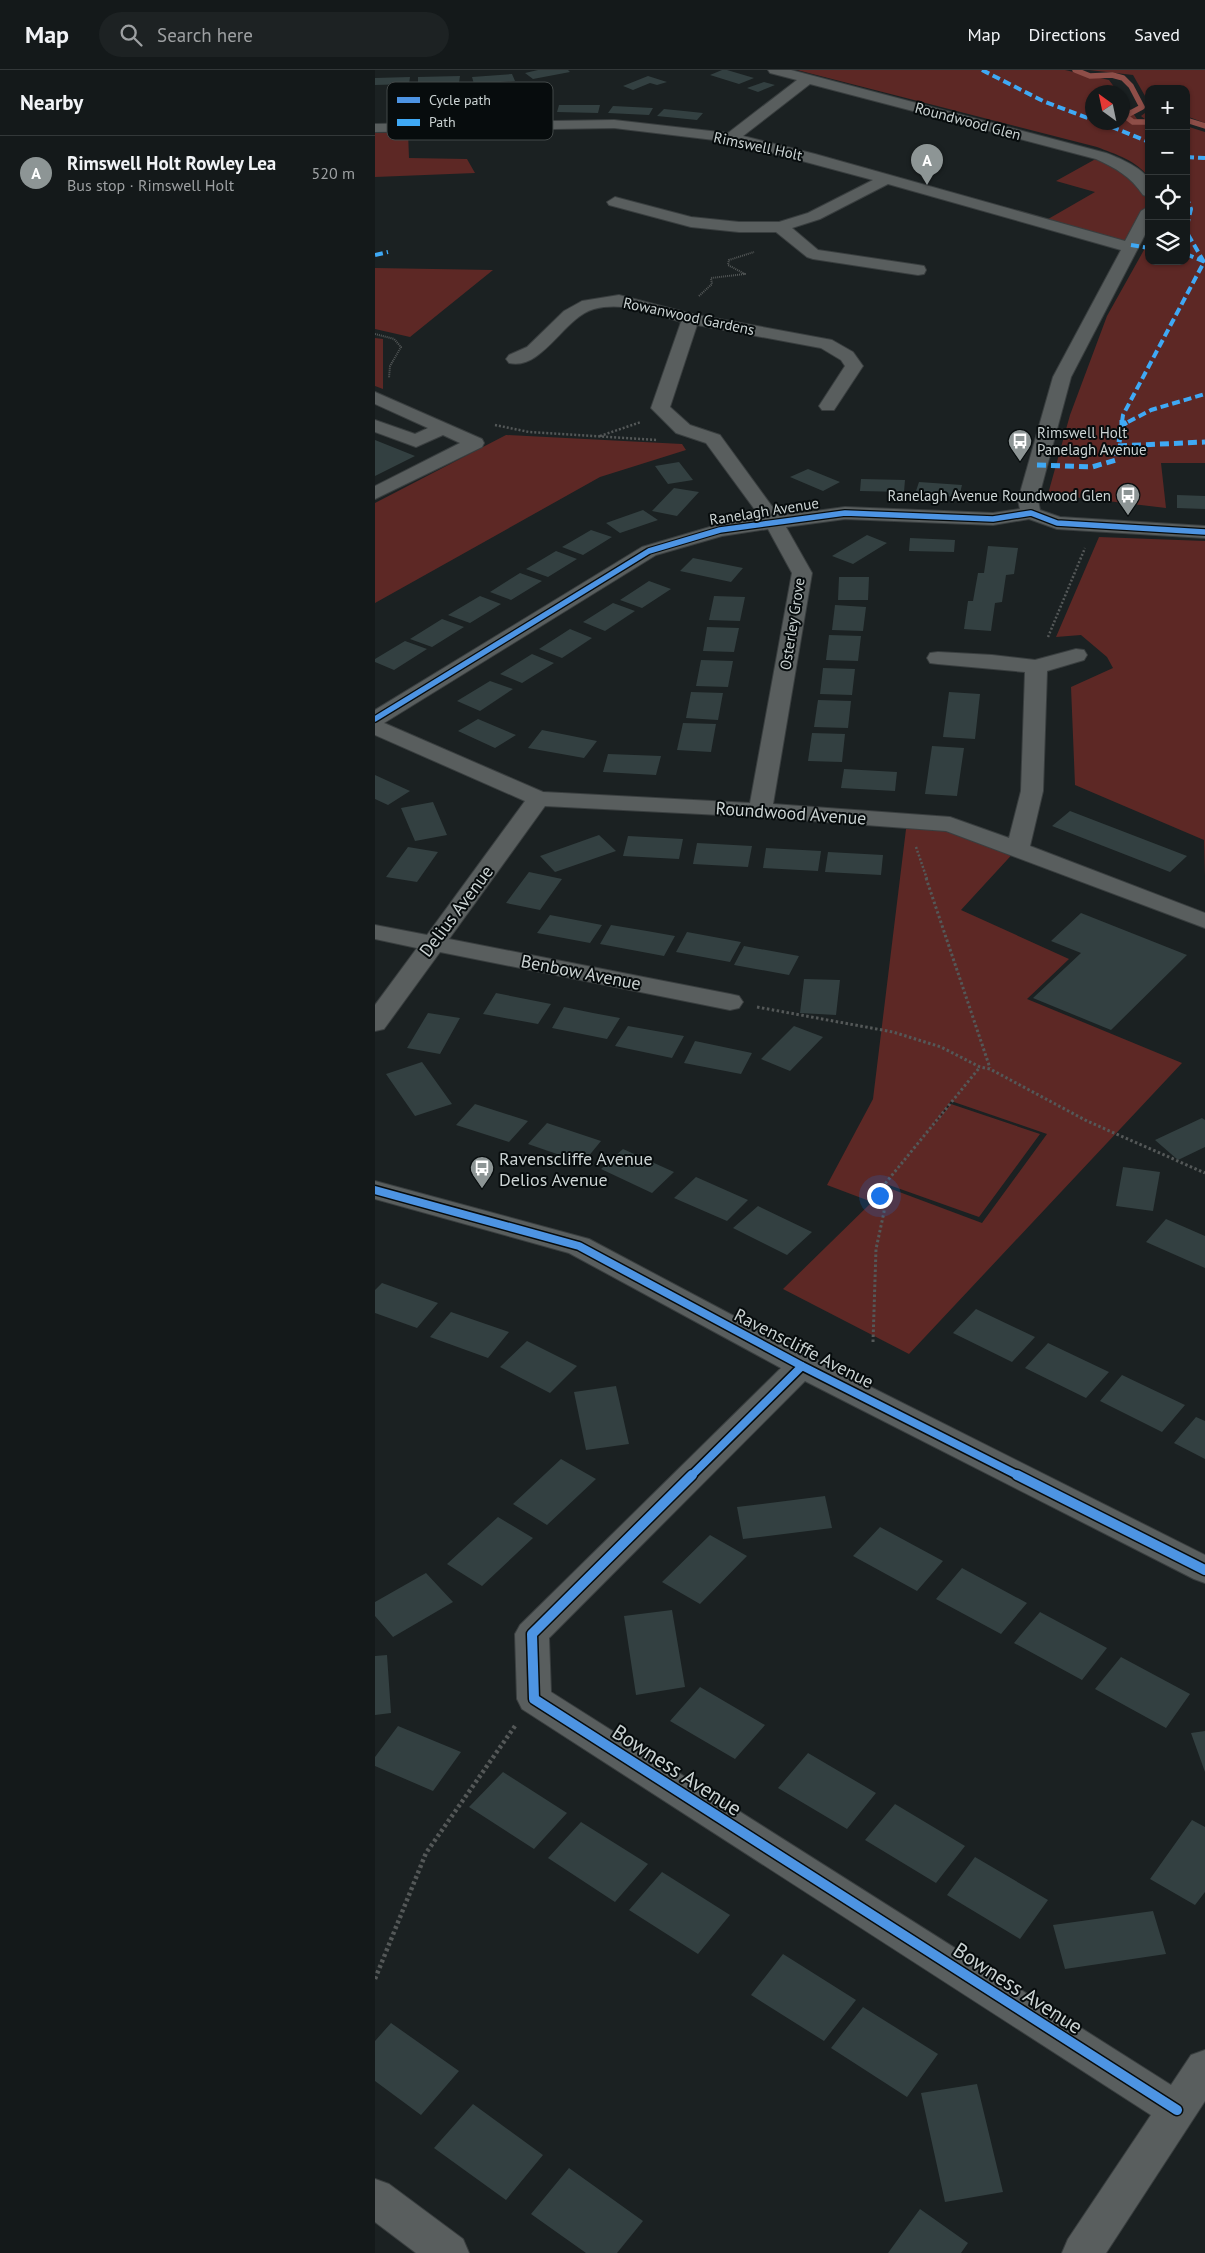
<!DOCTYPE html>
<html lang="en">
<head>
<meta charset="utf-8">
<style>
  :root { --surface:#14191a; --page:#1d2223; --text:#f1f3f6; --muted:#9da0a2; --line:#333839; --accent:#8d9595 }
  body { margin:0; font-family:"PT Sans",sans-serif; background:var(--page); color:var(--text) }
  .controls { position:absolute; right:15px; top:15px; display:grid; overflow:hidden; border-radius:10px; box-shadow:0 1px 4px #0004 }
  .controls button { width:45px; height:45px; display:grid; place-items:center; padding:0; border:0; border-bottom:1px solid var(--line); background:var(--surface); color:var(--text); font:25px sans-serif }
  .compass { position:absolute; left:710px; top:15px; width:45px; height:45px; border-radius:50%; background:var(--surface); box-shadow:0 1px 4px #0004; rotate:327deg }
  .you { position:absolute; left:504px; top:1125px; width:18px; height:18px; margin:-12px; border:4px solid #fff; border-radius:50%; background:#1a73e8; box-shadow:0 0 0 8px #1a73e833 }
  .badge { display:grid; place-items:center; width:32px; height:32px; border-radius:50%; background:var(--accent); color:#fff; font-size:16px; font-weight:700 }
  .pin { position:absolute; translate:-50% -41px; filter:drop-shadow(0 1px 2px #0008) }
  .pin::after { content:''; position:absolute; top:26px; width:18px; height:15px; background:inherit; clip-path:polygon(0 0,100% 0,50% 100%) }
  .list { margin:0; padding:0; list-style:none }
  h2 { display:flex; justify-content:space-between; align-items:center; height:65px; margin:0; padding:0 20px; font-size:21px }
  h2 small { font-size:16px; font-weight:400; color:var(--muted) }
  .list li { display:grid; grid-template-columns:32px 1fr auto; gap:15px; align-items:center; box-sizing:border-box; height:75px; padding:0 20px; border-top:1px solid var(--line) }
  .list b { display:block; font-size:19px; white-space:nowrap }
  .list p { margin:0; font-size:16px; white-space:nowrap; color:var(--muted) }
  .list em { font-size:16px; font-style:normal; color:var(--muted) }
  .icon { flex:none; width:28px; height:28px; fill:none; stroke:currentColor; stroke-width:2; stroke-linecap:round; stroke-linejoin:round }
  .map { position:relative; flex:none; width:830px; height:2183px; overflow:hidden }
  header { display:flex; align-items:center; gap:30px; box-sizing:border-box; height:70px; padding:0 25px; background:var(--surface); border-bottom:1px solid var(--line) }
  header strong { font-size:24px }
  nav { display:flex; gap:28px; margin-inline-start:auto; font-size:18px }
  .search { width:350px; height:45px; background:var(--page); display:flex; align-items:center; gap:12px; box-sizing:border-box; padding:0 18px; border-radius:28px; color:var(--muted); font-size:19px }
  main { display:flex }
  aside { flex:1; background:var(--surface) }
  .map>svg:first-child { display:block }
  .green { fill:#5d2825; fill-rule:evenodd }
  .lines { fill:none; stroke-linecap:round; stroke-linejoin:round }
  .stream { stroke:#8e4e48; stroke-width:5.5 }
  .building { fill:#334041 }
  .minor-casing { stroke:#393e3f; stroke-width:2 }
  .path-far3 { stroke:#545858; stroke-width:2; stroke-dasharray:1 1; stroke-linecap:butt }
  .path-far2 { stroke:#545858; stroke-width:2.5; stroke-dasharray:2 2; stroke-linecap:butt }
  .path-far1 { stroke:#545858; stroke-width:3; stroke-dasharray:2.5 2.5; stroke-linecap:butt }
  .path { stroke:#545858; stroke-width:4.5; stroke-dasharray:3 3; stroke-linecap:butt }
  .minor { fill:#595e5e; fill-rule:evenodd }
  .quiet-far1 { stroke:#3fa9f5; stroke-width:4; stroke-dasharray:8 4; stroke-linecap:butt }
  .quiet { stroke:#3fa9f5; stroke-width:5; stroke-dasharray:9 5; stroke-linecap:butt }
  .cycleway-far2-casing { stroke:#070c0d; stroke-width:8 }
  .cycleway-far1-casing { stroke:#070c0d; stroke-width:11 }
  .cycleway-casing { stroke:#070c0d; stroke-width:13 }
  .cycleway-far2 { stroke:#4d94e3; stroke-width:5.5 }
  .cycleway-far1 { stroke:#4d94e3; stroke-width:8 }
  .cycleway { stroke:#4d94e3; stroke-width:10 }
  .labels { text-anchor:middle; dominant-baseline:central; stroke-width:4; stroke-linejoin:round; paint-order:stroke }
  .far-street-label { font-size:15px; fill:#cbd3d3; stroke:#070c0d }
  .far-poi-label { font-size:15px; fill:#cbd3d3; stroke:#070c0d; text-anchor:start }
  .street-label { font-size:18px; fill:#cbd3d3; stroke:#070c0d }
  .poi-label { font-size:18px; fill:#cbd3d3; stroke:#070c0d; text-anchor:start }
  .near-street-label { font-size:21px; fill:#cbd3d3; stroke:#070c0d }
  .key { fill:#070c0d; stroke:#424848; stroke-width:1 }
  .key-label { font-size:14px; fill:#cbd3d3 }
</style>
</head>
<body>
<header>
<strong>Map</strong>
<div class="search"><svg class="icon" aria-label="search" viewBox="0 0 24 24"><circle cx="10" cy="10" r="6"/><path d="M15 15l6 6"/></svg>Search here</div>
<nav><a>Map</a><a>Directions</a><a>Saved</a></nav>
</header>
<main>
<aside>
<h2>Nearby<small></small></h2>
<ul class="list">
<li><span class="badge">A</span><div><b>Rimswell Holt Rowley Lea</b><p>Bus stop · Rimswell Holt</p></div><em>520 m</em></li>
</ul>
</aside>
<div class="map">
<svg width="830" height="2183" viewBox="0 0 830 2183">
  <rect width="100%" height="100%" fill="#1b2122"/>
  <path class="green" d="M422,0H690L734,10L743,22H718V52H748V29L762,49L771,50L766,46L774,40V108C763,91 740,84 722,77Z
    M714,0H830V53L811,46V19H774V33L758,5Z
    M811,56L830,62V393H786L791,438L673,424L695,345L732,246L774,171V191H811Z
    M33,62L34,88L92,89L100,103L0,107V63Z
    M726,86L774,122V141L754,177L668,152L720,122L681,111Z
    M0,198L118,200L35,267L0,259Z
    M0,268L8,269V319L0,316Z
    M131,365L307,374L311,380L225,407L0,533V433Z
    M724,467L830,471V807L829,770L700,715L696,617L738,598L732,587L706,565L681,567Z
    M532,751L643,778L586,840L694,889L652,929L807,993L534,1284L408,1219L497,1132L452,1115L498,1029ZM576,1031L672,1064L607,1153L511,1117L514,1115L604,1147L665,1064L576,1034L556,1058Z"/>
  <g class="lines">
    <path class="stream" d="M700,0L715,6L737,5L748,8L756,16L767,37L750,46L758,52H774
      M811,50L830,56"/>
  </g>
  <path class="building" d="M163,0H193L195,2L158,9L150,3Z
    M347,0H352L379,8L364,14L335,5Z
    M137,4L140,11L99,14L97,7Z
    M85,6L84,13L43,14V7Z
    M273,6L292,12L282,15L275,13L258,20L248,16Z
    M35,7L34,14L0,15V8Z
    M389,12L400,15L383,22L372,18Z
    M184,35H225L223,43L182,42Z
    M238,36L278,38L274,45L233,43Z
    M289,39L309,41L328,43L322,50L282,46Z
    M0,370L40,386L0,406Z
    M304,392L318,410L293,414L280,396Z
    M433,399L465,412L448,421L415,407Z
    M486,409L530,410L529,422L485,421Z
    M544,412L587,415L584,427L540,424Z
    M299,418L324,422L302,446L277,441Z
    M802,425L830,426V439L802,438Z
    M268,440L283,450L245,463L231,453Z
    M216,460L237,467L208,485L187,477Z
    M492,465L512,473L478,494L457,486Z
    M535,468L580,470L579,482L534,481Z
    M613,476L643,478L639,504L631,505L627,532L620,533L616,561L589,559L593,531H598L603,503H609Z
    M181,481L202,489L173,507L151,499Z
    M318,488L368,498L356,512L305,501Z
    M145,503L167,511L136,530L115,522Z
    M464,507H494L493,530H463Z
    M274,511L296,519L267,538L245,530Z
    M105,526L126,534L95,553L73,545Z
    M339,526L370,527L365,551L334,550Z
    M238,533L260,541L230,561L208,552Z
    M460,535L491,537L488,561L457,560Z
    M67,549L89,557L57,577L35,569Z
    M332,557L364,558L359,582L328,581Z
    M195,559L217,568L187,588L164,579Z
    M454,565L486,566L483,591L451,590Z
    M30,571L52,579L19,600L0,592V589Z
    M157,584L179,593L147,613L125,604Z
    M326,590L358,591L353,617L321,616Z
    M448,598L480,599L477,625L445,624Z
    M115,611L138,619L105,641L82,631Z
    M316,622L348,623L343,650L311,648Z
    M574,622L605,624L600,669L568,667Z
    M443,630L476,631L473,658L439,657Z
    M103,649L141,665L120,678L83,661Z
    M308,653L341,654L336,682L302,680Z
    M167,660L222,671L209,688L153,678Z
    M437,663L470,664L467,692L433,691Z
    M557,676L589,678L582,726L550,724Z
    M233,684L286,686L281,705L228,702Z
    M469,699L522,702L520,721L466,718Z
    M0,705L35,721L13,735L0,729Z
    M58,732L72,765L40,771L26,738Z
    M695,741L812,786L795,802L677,756Z
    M224,765L241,781L180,802L165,786Z
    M253,766L308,769L304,789L248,786Z
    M322,773L377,776L373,797L318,794Z
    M33,777L63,782L42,812L11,807Z
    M391,778L446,781L443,801L388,798Z
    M453,782L508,785L506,805L450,802Z
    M154,802L187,809L165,840L131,833Z
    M706,843L812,885L736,960L658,928L706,883L676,871Z
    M175,845L227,855L215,873L162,863Z
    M236,855L272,861L300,866L289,886L225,874Z
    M312,862L366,872L355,892L301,882Z
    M369,876L424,886L414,905L359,895Z
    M429,909L465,910L461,945L425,943Z
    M121,923L176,934L163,954L108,944Z
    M189,937L218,943L245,948L232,969L177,958Z
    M53,943L85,948L65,984L32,978Z
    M253,956L309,966L297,988L240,976Z
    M419,956L448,967L415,1001L386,989Z
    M320,971L377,983L366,1004L309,993Z
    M47,992L77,1034L40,1046L11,1004Z
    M100,1034L153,1051L134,1072L81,1055Z
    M827,1048L830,1050V1077L803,1090L780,1070Z
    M172,1053L226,1071L208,1093L153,1074Z
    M248,1079L299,1102L277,1123L226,1099Z
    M748,1097L785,1102L778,1141L741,1136Z
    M321,1107L373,1130L352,1151L299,1128Z
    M383,1136L437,1162L412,1185L358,1158Z
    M791,1149L830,1166V1198L771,1172Z
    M7,1213L63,1233L42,1258L0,1243V1220Z
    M601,1239L660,1267L637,1292L578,1263Z
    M76,1242L134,1262L113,1288L55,1267Z
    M152,1271L202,1296L175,1323L125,1297Z
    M673,1273L734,1302L711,1328L650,1298Z
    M747,1305L810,1335L787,1362L725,1331Z
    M241,1316L254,1374L211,1380L199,1322Z
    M821,1347L830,1351V1389L799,1373Z
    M186,1389L221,1409L172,1455L138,1434Z
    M450,1426L457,1458L368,1469L362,1437Z
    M123,1447L158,1468L107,1516L72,1494Z
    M505,1457L568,1491L542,1521L478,1486Z
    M335,1465L372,1486L325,1534L287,1512Z
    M587,1498L652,1533L626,1564L561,1529Z
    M51,1503L78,1532L18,1567L0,1546V1532Z
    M297,1540L310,1617L261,1625L249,1546Z
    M665,1542L732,1578L707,1610L639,1573Z
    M12,1585L16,1643L0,1645V1586Z
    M746,1587L815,1624L791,1658L720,1619Z
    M325,1617L390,1655L360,1689L295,1651Z
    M23,1656L86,1682L58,1721L0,1696V1687Z
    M830,1661V1702L816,1663Z
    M433,1683L501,1723L472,1759L403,1718Z
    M128,1702L192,1743L159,1779L94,1737Z
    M520,1734L590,1776L561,1813L490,1770Z
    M817,1750L830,1757V1822L820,1835L775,1809Z
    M206,1752L273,1794L240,1832L173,1788Z
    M600,1787L673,1830L645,1869L572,1825Z
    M287,1802L355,1845L323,1884L254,1840Z
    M778,1841L791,1884L690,1899L678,1855Z
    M408,1884L481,1930L449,1971L376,1925Z
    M488,1937L563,1984L532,2027L456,1978Z
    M16,1953L84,2001L46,2045L0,2011V1971Z
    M602,2014L628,2122L570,2132L546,2023Z
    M98,2034L168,2085L131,2130L59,2078Z
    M194,2098L268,2151L242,2183H211L156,2144Z
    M545,2139L593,2173L586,2183H513Z"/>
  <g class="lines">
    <g class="minor-casing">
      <path id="minor" d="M393,0H416L731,83C742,87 771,99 774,111C775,115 774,122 774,127L768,125C756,107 741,98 721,89L435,14L368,66L440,84L750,171L766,141L774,136V157L696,307L663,430L665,440L685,447L830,456V468L682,459L654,449L618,455L470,449L411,457L437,503L398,734L575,747L634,768L646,721L650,602L563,594L555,593L552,588L555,583L563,582L617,585L660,590L701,579L709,580L712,585L709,590L672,601L668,721L655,776L830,843V858L571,761L385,747L170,736L74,869L355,924L364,926L368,932L364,938L355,940L65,882L9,959L0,961V935L42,878L0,869V855L52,865L150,731L0,665V640L267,477L345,454L386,448L331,373L301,363L276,338L306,252C278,244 249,231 219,239C189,247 167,301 134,293L131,289L134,285L152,277L189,241L207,231L244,225L317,244L457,270L478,282L488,296L459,340H447L444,336L470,296L466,290L446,278L322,255L295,337L315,355L345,365L404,446L470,437L618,443L645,439L643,430L678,307L746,180L513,114L445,149L417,158L443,180L543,195L549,196L551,200L549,204L543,205L438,189L432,187L401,162H364L316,157L234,135L232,132L240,127L316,147L364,152H404L433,143L498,110L356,72L239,58L0,62V54L239,50L353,63L422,10L395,3ZM393,459L417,503L375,733L168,722L9,653L281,485L347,466Z
        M0,322L107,369L109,373L107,377L0,429V416L85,373L68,365L41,377L0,362V350L40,364L53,358L0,334Z
        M0,1111L214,1169L438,1288L830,1485V1513L819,1509L430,1311L174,1568L176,1622L796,2015L816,1985L830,1980V2031L731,2183H687L693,2169L776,2045L147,1639L142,1629L140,1564L145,1555L406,1298L194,1183L0,1129Z
        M0,2109L14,2114L88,2169L94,2183H41L0,2152Z"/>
    </g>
    <path class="path-far3" d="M324,226L337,214L336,208L370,204L353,195L354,190L379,182
      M0,264L19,269L26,277L15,296L14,308"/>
    <path class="path-far2" d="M120,355L154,362L282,370
      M225,366L266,352
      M673,567L710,478
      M541,777L552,809"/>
    <path class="path-far1" d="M551,808L615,998
      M382,937L518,962L566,977L605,997L615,999L712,1051L830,1103
      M498,1272L501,1179L509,1142V1115L605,997"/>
    <path class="path" d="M0,1909L51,1783L140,1656"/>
    <use href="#minor" class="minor"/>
    <path class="quiet-far1" d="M607,0L668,31L718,50
      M725,52L774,72
      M811,87L830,88
      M811,95L813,97L811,102
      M811,126L816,139L811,160
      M756,175L774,178
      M811,184L830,192
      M0,185L13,182
      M747,352L748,345L829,192L811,161
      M753,352L776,340L830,324"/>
    <path class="quiet" d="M747,355V350
      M743,376L830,372
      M662,395L717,397L741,390L747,355L756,350"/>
    <g class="cycleway-far2-casing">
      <path id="cycleway-far2" d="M0,649L274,481L345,460L470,443L618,449L656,443L682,453L830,462"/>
    </g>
    <g class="cycleway-far1-casing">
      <path id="cycleway-far1" d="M0,1120L204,1176L427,1296L644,1406
        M316,1406L427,1296"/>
    </g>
    <g class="cycleway-casing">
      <path id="cycleway" d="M317,1405L157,1564L159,1629L802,2040
        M642,1405L830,1500"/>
    </g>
    <use href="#cycleway-far2" class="cycleway-far2"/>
    <use href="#cycleway-far1" class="cycleway-far1"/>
    <use href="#cycleway" class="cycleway"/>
  </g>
  <defs>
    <g id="bus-pin" transform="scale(1.25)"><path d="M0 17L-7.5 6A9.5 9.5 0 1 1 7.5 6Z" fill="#8d9595" stroke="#070c0d"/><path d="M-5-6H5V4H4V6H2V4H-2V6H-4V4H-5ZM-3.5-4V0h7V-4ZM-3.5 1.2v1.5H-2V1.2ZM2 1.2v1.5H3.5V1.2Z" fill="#fff"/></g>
  </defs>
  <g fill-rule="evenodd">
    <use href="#bus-pin" x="645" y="371"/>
    <use href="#bus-pin" x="753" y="425"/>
    <use href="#bus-pin" x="107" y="1098"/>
  </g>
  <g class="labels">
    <g class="far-street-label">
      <text transform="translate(593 51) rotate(15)">Roundwood Glen</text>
      <text transform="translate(383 76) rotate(12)">Rimswell Holt</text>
      <text transform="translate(314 246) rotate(12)">Rowanwood Gardens</text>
      <text transform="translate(389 441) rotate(-9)">Ranelagh Avenue</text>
      <text transform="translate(417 554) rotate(-81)">Osterley Grove</text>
    </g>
    <g class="far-poi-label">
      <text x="662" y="362">Rimswell Holt<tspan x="662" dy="17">Panelagh Avenue</tspan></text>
      <text x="736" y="425" text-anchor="end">Ranelagh Avenue Roundwood Glen</text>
    </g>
    <g class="street-label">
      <text transform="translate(416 743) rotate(4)">Roundwood Avenue</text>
      <text transform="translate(81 841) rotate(-53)">Delius Avenue</text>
      <text transform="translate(206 902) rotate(11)">Benbow Avenue</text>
      <text transform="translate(429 1278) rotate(27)">Ravenscliffe Avenue</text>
    </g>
    <g class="poi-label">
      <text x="124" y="1088">Ravenscliffe Avenue<tspan x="124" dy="21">Delios Avenue</tspan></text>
    </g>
    <g class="near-street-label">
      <text transform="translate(302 1700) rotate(33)">Bowness Avenue</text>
      <text transform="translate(643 1918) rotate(33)">Bowness Avenue</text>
    </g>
  </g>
  <rect x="12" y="12" width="166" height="58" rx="8" class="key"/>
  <rect x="22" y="27" width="23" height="6" fill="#4d94e3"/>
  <rect x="22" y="49" width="23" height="7" fill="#3fa9f5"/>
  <g class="key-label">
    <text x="54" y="35">Cycle path</text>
    <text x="54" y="57">Path</text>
  </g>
</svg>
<div class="controls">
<button>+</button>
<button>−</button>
<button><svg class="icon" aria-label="locate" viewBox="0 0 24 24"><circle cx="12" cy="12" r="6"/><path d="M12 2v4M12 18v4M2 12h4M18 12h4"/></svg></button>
<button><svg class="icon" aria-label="layers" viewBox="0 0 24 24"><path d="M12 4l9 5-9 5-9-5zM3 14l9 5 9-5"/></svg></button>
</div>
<svg class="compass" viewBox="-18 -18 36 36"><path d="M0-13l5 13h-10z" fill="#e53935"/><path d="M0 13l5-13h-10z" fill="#9da0a2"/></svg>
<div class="you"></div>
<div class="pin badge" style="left:552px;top:115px">A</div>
</div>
</main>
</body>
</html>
